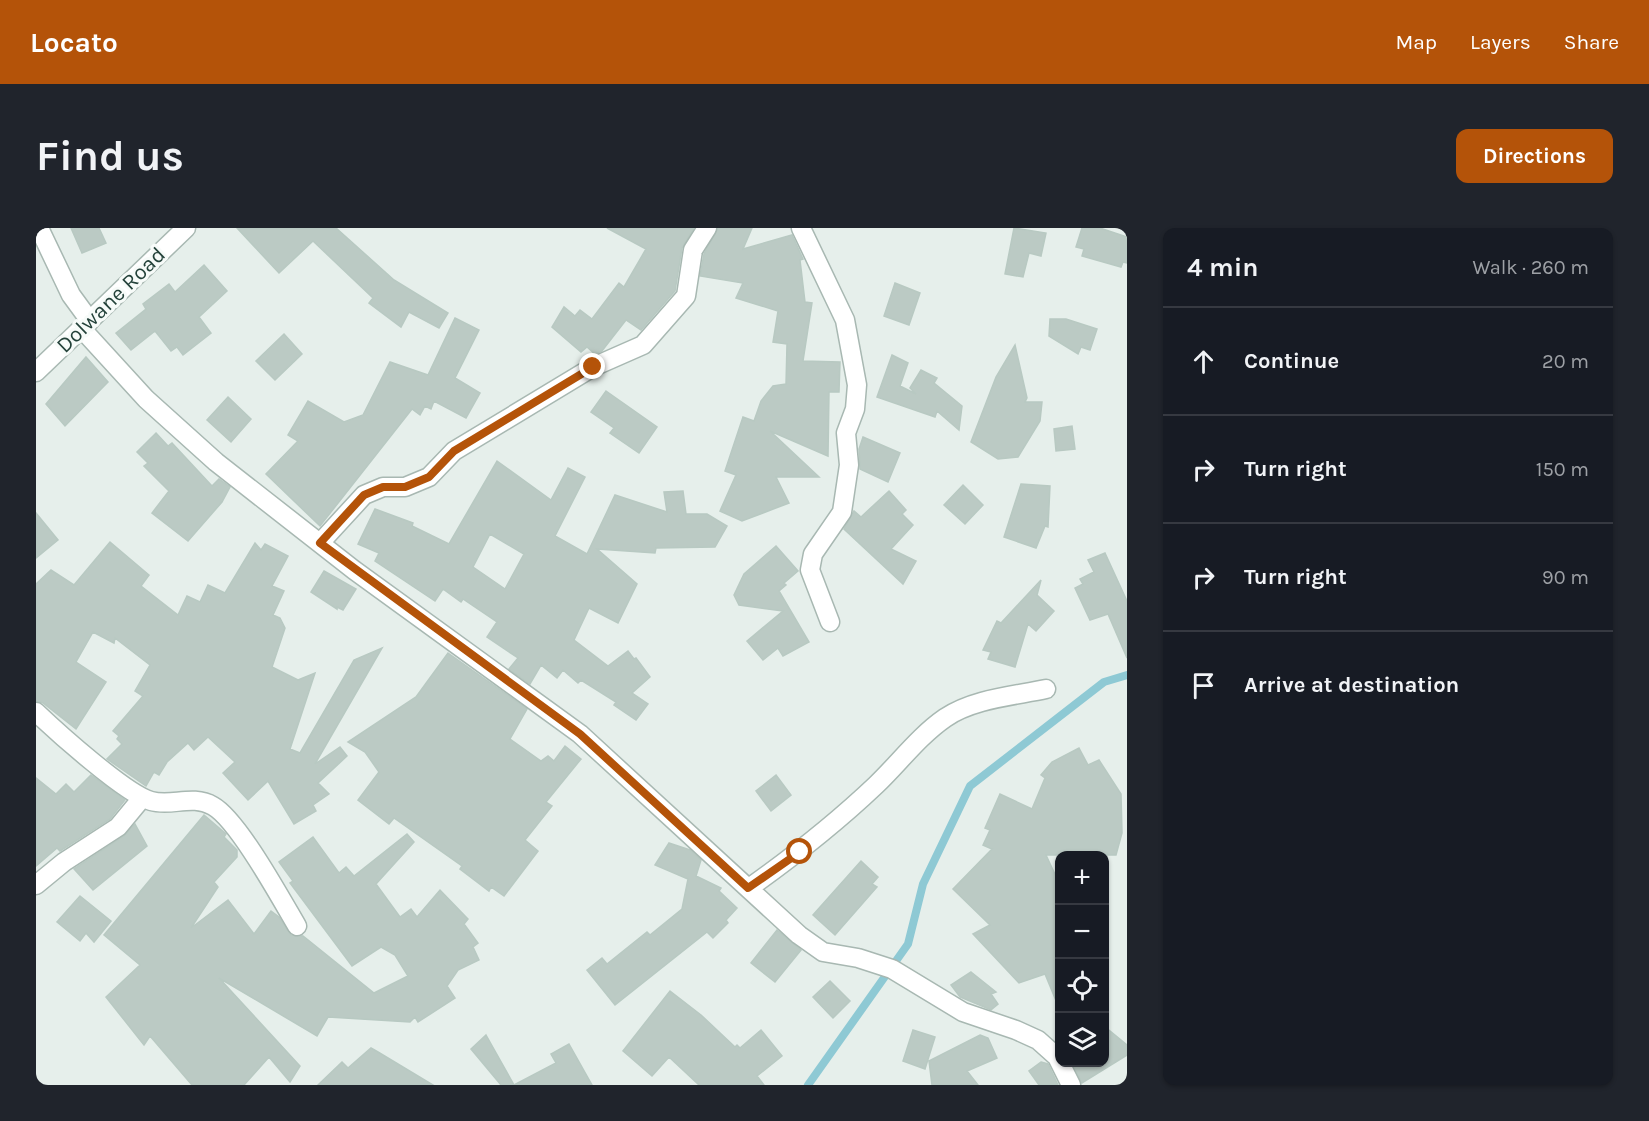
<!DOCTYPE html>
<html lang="en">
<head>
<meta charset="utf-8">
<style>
  :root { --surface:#171b24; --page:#20242c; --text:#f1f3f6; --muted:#9ea1a6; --line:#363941; --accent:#b45309 }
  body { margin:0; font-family:Karla,sans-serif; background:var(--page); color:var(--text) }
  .controls { position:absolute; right:18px; bottom:18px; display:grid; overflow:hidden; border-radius:12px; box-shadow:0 2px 4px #0004 }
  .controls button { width:54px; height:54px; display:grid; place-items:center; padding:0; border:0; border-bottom:2px solid var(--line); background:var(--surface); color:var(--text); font:30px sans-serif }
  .stop { position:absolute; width:18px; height:18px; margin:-14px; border:4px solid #b45309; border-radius:50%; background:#fff }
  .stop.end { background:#b45309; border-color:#fff; box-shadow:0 2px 6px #0008 }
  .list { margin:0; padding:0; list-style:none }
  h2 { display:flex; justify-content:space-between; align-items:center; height:78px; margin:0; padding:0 24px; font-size:26px }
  h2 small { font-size:20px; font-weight:400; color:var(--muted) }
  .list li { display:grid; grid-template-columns:39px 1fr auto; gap:18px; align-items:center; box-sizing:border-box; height:108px; padding:0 24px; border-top:2px solid var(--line) }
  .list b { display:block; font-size:22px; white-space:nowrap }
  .list em { font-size:20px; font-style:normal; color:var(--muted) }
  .icon { flex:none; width:33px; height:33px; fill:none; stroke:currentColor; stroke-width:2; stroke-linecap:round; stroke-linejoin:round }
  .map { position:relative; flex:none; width:1091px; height:857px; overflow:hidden; border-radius:12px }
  header { display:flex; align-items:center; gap:36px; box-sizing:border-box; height:84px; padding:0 30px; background:var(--accent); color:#fff }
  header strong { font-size:28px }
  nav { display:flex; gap:33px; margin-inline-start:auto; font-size:21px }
  .intro { display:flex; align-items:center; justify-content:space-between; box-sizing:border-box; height:144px; padding:0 36px }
  h1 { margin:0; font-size:42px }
  .button { padding:15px 27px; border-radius:12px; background:var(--accent); color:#fff; font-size:21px; font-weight:700 }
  main { display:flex; gap:36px; padding:0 36px }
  aside { flex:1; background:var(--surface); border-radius:12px; box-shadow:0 2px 4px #0004 }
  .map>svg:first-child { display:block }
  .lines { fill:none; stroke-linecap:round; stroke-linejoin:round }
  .stream { stroke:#8ec9d4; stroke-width:8 }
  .building { fill:#bbcac4; stroke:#b8c9c2; stroke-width:1.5; fill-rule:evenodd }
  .minor-casing { stroke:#a8b8b2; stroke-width:21 }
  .minor { stroke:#fff; stroke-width:18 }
  .route { stroke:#b45309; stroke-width:8 }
  .labels { text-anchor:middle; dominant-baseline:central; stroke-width:6; stroke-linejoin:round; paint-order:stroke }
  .street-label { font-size:22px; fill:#24423a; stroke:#f7fbf9 }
</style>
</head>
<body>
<header>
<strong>Locato</strong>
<nav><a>Map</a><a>Layers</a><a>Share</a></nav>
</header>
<div class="intro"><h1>Find us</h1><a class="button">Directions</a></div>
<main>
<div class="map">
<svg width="1091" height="857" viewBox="0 0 1091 857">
  <rect width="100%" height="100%" fill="#e6efeb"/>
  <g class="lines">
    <path class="stream" d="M772,857L872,716L887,656L934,558L1068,454L1091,447"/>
  </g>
  <path class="building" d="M35,0H63L70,15L46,25Z
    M201,0H300L358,52L412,85L403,100L373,84L365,99L333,75L337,70L277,13L243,45Z
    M571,0H658L646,20L639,63L605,102L590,92L566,123L559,126L551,119L545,124L516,99L528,79L539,88L544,82L556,91L583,55L588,59L610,21Z
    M682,0H716L707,21L756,7L767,31L764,32L769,74L776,75L767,133L804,134L803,164H793L792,228L734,203L783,249H740L753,275L706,293L684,283L700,247L689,243L707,189L718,193L725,173L737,158L750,156L751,116L737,114L742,83L700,70L707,55L664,48L668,26Z
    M978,0L1010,5L1005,28L993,25L987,49L969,46Z
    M1046,0H1064L1091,9V35L1087,34L1085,39L1046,28L1048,21L1040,19Z
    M168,37L191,63L163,89L175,105L147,127L141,119L135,123L119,103L95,122L80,105L110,81L107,76L133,56L139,64Z
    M859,55L884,65L873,97L848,88Z
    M419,90L443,102L419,150L444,165L430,190L398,173L395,181L389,178L384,187L376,181L284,298L230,246L262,213L252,207L272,173L308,194L327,187L354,134L392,147Z
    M1014,91H1030L1061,101L1054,122L1045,119L1042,126L1013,108Z
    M248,106L266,126L239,152L220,133Z
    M979,117L991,170L989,174H1006L1004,193L982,229L962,231L935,214L960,149Z
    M856,127L872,135L864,158L880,166L874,160L885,142L901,150L898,155L926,178L923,202L901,183L899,189L841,169Z
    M50,129L72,154L29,198L10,176Z
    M570,163L621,199L603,225L574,205L578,200L555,184Z
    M192,169L215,191L195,214L171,192Z
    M1036,198L1039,221L1020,223L1018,201Z
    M120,205L132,218L136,215L176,258L183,251L194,259L186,274L152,313L116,285L133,263L108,238L112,235L101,224Z
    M827,209L864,225L852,254L824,241L823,221Z
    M461,233L515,272L532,240L549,249L519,308L551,326L579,267L631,284L628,264L647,263L650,286H671L691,298L679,319L620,320L619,325L561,321L601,356L582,395L553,380L538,412L572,438L592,423L598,431L600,430L614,449L596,465L612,476L600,492L578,477L580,474L545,452L542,455L527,442L521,450L505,437L494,456L473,441L482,430L451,409L461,394L427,371L425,374L407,361L399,373L339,333L343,325L322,316L339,281L377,295L376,298L413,316ZM454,306L488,326L469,361L437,339Z
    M985,256L1014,258L1012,299L1009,298L1000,320L968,309Z
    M927,257L947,277L929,296L908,277Z
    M853,263L870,282L866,286L877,297L855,321L880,333L867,356L808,301L818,283L825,289Z
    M0,285L22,312L0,330Z
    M74,314L113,347L105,358L142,387L151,368L164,374L172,357L189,365L219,315L225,322L229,316L252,328L236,358L248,363L237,387L244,390L249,400L236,439L262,452L279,445L254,521L264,525L318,432L346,420L279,536L304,519L311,528L282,555L293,566L277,577L280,583L258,596L232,553L212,572L187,545L199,534L172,509L158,522L152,515L131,534L123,547L118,544L110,558L71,531L86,516L81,511L83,508L77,503L107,468L99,463L114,437L79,410L78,415L57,404L40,434L70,454L40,501L7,475L0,473V356L15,342L38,357Z
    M740,318L762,343L748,355L750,357L743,363L773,414L747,428L742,420L727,432L711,413L747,383L703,377L698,367L708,346Z
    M1069,325L1091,373V430L1072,386L1054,392L1039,360L1047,356L1044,351L1058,344L1052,332Z
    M288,343L320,361L307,382L301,379V381L275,364Z
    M1005,352L1001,367L1018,383L1000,403L992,396L979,439L952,431L955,424L947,422L961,393L965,395Z
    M412,425L491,481L474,511L505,533L512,528L518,533L529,518L545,531L510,574L516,578L489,612L502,623L468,668L455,659L453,663L424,641L426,638L358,590L353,596L322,572L343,544L329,524L312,514L380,469Z
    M1043,520L1052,537L1063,532L1085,566L1086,605L1080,627H1010L1023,655V780L1009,746L983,755L937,706L954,697L917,661L956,621L947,617L954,602L949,600L964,566L996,581L1009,550L1005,547L1016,534Z
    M55,547L89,572L74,591L24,623L21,620L0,638V550L20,566L30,556L38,564Z
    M740,547L755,567L735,583L720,563Z
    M168,587L190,606L188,609L201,622V629L178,654L182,659L155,700L192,672L218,706L235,683L243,689L255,707L267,708L338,765L372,748L359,727L345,719L316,738L254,655L257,653L243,634L277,609L303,645L310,639L318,648L371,606L378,614L340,656L364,689L375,681L381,689L404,662L432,691L428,696L442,715L437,719L443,732L422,742L411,758L419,770L382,794L379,789L374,794L292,789L281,808L183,750L264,838L254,854L233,829L208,857H156L114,808L108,817L70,769L104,737L68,707Z
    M99,596L111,618L57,662L38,641L88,608Z
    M633,615L654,622L665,632L660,648L685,660L683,663L701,680L690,692L692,695L677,710L671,704L579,777L551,742L566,730L571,736L611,704L614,707L646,681L652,651L619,637Z
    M825,633L842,649L836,656L841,659L799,707L777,687Z
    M44,668L75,693L58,714L50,705L44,713L21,694Z
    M741,702L765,722L739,754L715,735Z
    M935,744L960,764L955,766L962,776L955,782L924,769L915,757Z
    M794,753L814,773L797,790L777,769Z
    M634,763L665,787L699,819L701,817L704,820L725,802L746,828L721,848L728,857H663L633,829L616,848L587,823Z
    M1068,798L1091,817V827L1046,855L1036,834H1068Z
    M877,802L899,809L889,841L867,833Z
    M450,807L478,857H465L435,821Z
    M944,807L952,810L961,830L931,843L942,857H896L893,833Z
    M533,816L556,857H478L520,835L515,826Z
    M335,820L342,824L397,857H282L306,834L312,840Z
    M1005,834L1012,836L1022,857H1003L993,843Z"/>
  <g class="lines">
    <g class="minor-casing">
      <path id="minor" d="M3,0L35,67L54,93
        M765,0L809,92L821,157L819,181L810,205L813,237L806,284L777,326L774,342L794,394
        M46,101L110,171L180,234L318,342L544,506L763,707L787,724L822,730L856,741L927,784L980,802L1002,812L1021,829L1035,857
        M0,144L150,0
        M284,315L328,267L347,259H369L393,249L418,223L557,139L607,117L650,68L657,22L671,0
        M0,484C22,505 90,566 115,573C136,579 156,566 177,578C202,592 245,671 261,698
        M0,657L28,634L82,599L106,570
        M713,660C758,628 800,595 840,557C863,535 883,508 909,490C937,471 977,468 1010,461"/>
    </g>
    <use href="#minor" class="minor"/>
  </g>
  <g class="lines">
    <path class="route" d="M557,139L418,223L393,249L369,259H347L328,267L284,315L544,506L712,660L764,624"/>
  </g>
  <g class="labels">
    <g class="street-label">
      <text transform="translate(75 72) rotate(-44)">Dolwane Road</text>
    </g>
  </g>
</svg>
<div class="controls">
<button>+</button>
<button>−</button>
<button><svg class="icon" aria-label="locate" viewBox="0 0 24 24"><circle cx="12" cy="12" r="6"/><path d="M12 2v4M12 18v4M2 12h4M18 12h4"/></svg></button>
<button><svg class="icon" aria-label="layers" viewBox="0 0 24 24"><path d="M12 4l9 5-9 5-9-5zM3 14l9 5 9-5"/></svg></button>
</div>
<div class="stop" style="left:764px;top:624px"></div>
<div class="stop end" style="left:557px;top:139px"></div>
</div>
<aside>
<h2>4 min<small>Walk · 260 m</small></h2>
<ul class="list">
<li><svg class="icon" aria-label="ahead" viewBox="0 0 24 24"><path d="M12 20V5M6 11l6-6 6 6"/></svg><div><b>Continue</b></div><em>20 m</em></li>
<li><svg class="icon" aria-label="right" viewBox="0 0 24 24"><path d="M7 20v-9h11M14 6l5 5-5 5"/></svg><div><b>Turn right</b></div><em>150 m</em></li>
<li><svg class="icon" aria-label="right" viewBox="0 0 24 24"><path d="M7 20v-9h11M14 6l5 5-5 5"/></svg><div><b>Turn right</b></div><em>90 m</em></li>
<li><svg class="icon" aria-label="arrive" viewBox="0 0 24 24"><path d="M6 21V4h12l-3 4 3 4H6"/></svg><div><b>Arrive at destination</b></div></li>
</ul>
</aside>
</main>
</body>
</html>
